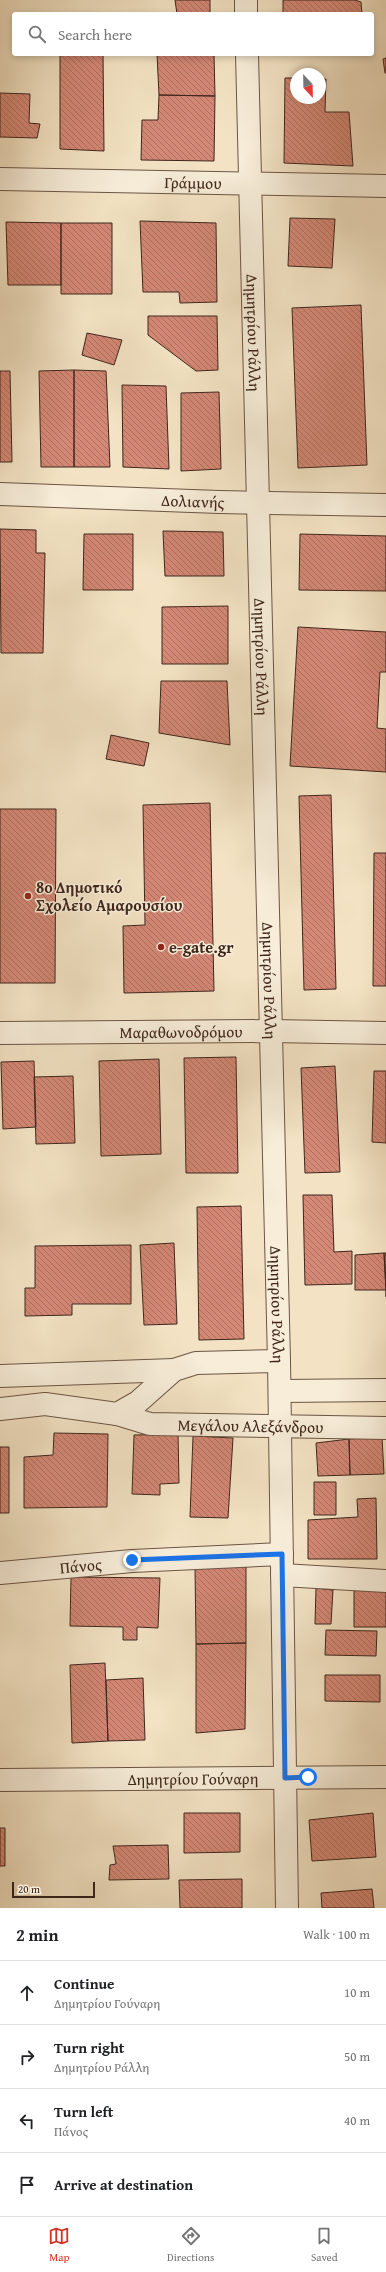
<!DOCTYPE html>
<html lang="en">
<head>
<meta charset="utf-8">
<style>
  :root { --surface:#fff; --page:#f6f6f6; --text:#202124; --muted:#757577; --line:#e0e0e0; --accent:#d93025 }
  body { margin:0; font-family:"Gentium Book Plus",serif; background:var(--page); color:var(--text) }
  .compass { position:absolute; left:290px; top:68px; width:36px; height:36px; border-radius:50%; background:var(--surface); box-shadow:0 2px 6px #0003; rotate:158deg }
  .scale { position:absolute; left:12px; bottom:10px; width:83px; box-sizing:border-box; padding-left:4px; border:2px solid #3f261b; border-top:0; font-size:11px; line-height:14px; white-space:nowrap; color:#3f261b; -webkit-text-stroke:3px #f7edd9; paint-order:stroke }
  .stop { position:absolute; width:12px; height:12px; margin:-9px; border:3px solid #1a73e8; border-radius:50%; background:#fff }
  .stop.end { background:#1a73e8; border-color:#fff; box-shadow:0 1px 4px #0008 }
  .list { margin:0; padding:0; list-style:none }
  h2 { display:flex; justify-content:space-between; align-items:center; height:52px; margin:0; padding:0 16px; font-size:17px }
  h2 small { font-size:13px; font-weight:400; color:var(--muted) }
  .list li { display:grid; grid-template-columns:26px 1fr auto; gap:12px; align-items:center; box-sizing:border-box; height:64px; padding:0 16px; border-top:1px solid var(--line) }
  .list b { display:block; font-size:15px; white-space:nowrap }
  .list p { margin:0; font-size:13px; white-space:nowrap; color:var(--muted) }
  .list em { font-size:13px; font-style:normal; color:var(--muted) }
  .icon { flex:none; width:22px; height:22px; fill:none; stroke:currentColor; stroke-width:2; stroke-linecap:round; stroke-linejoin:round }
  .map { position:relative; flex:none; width:386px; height:1908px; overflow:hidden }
  .search { position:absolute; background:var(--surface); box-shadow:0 2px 6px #0003; left:12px; right:12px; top:12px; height:44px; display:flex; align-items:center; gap:10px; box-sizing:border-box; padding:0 14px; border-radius:4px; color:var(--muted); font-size:15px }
  .sheet { height:308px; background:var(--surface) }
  nav { display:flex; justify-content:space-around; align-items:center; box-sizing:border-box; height:56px; border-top:1px solid var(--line); background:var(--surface); font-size:11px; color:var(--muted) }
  nav a { display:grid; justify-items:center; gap:2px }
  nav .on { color:var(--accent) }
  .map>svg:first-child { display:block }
  .building { fill:url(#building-back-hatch); stroke:#3f261b }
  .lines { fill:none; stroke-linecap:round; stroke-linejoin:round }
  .pedestrian-casing { stroke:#6c5545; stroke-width:24 }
  .minor-casing { stroke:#6c5545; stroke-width:24 }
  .tertiary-casing { stroke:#6c5545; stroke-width:24 }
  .pedestrian { stroke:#f7edd9; stroke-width:22 }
  .minor { stroke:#f7edd9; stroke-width:22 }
  .tertiary { stroke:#f7edd9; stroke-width:22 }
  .route { stroke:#1a73e8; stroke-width:5 }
  .poi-dot { fill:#8f2418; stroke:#f7edd9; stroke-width:1.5 }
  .labels { text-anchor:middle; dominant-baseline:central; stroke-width:3; stroke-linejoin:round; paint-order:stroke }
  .street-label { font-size:16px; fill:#3f261b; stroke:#f7edd9 }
  .poi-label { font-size:16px; font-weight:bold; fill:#3f261b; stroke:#f7edd9; text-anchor:start }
</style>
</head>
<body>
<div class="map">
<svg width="386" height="1908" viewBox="0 0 386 1908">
  <defs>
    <pattern id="building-back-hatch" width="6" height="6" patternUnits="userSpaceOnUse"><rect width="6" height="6" fill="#d48876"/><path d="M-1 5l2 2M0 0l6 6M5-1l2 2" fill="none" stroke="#ad6f60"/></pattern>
  </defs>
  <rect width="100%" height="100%" fill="#f3e3c4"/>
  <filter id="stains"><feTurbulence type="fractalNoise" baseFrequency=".005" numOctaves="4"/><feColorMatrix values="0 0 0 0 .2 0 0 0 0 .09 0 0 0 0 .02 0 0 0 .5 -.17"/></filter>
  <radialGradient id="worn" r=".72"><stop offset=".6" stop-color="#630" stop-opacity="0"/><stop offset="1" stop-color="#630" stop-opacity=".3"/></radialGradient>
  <path class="building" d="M175,0H210V14H177Z
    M283,0H355L361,2L362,14H283Z
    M60,54H103L104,151L60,149Z
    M157,54H214L215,96L159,95Z
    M386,58V73H385L383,59Z
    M285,78H296V98H320V79H326L325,112H349L353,166L284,163Z
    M0,93L30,94L29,123L40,124L37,138L0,137Z
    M159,95L215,96L214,161L141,160L142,120H158Z
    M290,218L335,219L332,268L288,266Z
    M140,221L216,223L217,302L180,303L179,292H143Z
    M6,222L61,223V285H8Z
    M61,223H112V294H61Z
    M361,305L367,465L298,468L292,308Z
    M148,316H217L218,370L196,371L148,335Z
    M87,333L122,340L114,365L82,355Z
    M74,370L106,371L110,467H74Z
    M74,370V467H41L39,371Z
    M0,371H10L12,462H0Z
    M122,385L166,386L169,469L123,467Z
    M219,392L221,469L181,471V393Z
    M0,529L36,530V553H45L43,653H1Z
    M163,531L223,532L224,576H165Z
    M84,534H133V590H83Z
    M300,534L386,536V591L299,590Z
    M228,606V664H162V607Z
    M298,627L386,632V672H380L377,728L386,729V772L290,766Z
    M161,681H227L230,745L159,733Z
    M111,735L149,743L144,766L106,759Z
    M331,795L336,989L304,990L299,796Z
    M210,803L214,991L124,993L123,926L145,925L143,805Z
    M0,809H56L55,983H0Z
    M374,853H386V986H373Z
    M236,1057L238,1173H186L184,1058Z
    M159,1059L161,1154L101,1156L99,1061Z
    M34,1061L36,1127L3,1129L1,1062Z
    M335,1066L340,1172L305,1173L301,1068Z
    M374,1071H386V1143L372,1142Z
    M73,1076L75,1143L36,1144L34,1077Z
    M303,1195H332L334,1252L352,1251V1284L305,1285Z
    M241,1206L244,1339L199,1340L197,1207Z
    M174,1243L177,1324L144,1325L140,1245Z
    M131,1245V1304H72V1315L25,1316V1288H35V1246Z
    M384,1253L386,1290H355V1255Z
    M384,1253H386V1297V1290Z
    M54,1433L108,1434L107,1507L24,1508V1457L53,1455Z
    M178,1434L179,1483L160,1484V1495L132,1494L134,1435Z
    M193,1436L233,1438L228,1518L190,1517Z
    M382,1437L384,1474L350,1475L349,1439Z
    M349,1439L350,1475L318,1476L316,1443Z
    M0,1447H9V1513H0Z
    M314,1482H336V1515H314Z
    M376,1498L377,1559H308V1520L358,1517L357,1499Z
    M246,1566V1643L196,1644L195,1567Z
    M71,1577L160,1578L158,1628L137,1627V1640H123V1627L70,1626Z
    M316,1588L333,1590L331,1624H315Z
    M354,1590H386V1627H354Z
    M326,1630L377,1631L376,1656L325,1655Z
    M246,1643L245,1729L196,1733V1644Z
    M105,1663L108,1741L72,1743L70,1665Z
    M325,1675H380V1702L325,1701Z
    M143,1678L145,1740L108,1741L106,1680Z
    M184,1813H240V1852L184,1853Z
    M373,1813L376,1857L312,1861L309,1820Z
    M0,1828H5V1866H0Z
    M168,1845L169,1879L109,1880L110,1865L116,1864L113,1846Z
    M242,1879V1908H180L179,1880Z
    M372,1889L374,1908H322L321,1893Z"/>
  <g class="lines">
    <g class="pedestrian-casing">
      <g id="pedestrian">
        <path d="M0,1376L174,1370"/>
        <path id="s1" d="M117,1414L150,1424L386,1428"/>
      </g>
    </g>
    <g class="minor-casing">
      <g id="minor">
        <path id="s2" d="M0,179L386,186"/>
        <path id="s3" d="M0,494L219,502L386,505"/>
        <path id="s4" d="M0,1033L271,1031L386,1033"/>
        <path d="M280,1391L386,1390"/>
        <path d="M0,1409L45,1404L117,1414L138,1402L174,1370L196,1363L279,1361"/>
        <path id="s5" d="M0,1573L132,1561L282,1554"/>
        <path d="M282,1575L386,1581"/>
      </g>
    </g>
    <g class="tertiary-casing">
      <g id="tertiary">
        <path d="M246,0V14"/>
        <path id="s6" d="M247,54L279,1361L287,1908"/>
        <path id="s7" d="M0,1780L386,1777"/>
      </g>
    </g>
    <use href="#pedestrian" class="pedestrian"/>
    <use href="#minor" class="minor"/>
    <use href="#tertiary" class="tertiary"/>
  </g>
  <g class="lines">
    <path class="route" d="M132,1560L282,1554L285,1778L308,1777"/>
  </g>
  <g class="poi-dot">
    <circle cx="28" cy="896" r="4"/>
    <circle cx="161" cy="947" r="4"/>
  </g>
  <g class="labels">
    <g class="street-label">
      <text stroke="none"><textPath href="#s2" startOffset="193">Γράμμου</textPath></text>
      <text stroke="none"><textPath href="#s6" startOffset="279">Δημητρίου Ράλλη</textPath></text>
      <text stroke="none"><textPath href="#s3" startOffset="193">Δολιανής</textPath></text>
      <text stroke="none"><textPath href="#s6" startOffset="603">Δημητρίου Ράλλη</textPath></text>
      <text stroke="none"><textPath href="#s6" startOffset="927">Δημητρίου Ράλλη</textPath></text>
      <text stroke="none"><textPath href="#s4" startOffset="181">Μαραθωνοδρόμου</textPath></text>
      <text stroke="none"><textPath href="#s6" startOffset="1251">Δημητρίου Ράλλη</textPath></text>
      <text stroke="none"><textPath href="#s1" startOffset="135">Μεγάλου Αλεξάνδρου</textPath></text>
      <text stroke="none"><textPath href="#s5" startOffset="81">Πάνος</textPath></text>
      <text stroke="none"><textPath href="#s7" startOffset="193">Δημητρίου Γούναρη</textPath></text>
    </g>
    <g class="poi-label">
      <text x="36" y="887">8ο Δημοτικό<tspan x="36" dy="18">Σχολείο Αμαρουσίου</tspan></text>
      <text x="169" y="947">e-gate.gr</text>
    </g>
  </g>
  <rect width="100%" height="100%" filter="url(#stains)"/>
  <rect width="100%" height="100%" fill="url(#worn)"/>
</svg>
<svg class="compass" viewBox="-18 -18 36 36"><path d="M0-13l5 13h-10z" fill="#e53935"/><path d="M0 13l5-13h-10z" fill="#757577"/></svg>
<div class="scale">20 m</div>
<div class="stop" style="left:308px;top:1777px"></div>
<div class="stop end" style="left:132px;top:1560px"></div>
<div class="search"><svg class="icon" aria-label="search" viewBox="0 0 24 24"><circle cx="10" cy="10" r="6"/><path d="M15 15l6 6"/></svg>Search here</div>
</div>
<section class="sheet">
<h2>2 min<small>Walk · 100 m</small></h2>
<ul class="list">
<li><svg class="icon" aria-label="ahead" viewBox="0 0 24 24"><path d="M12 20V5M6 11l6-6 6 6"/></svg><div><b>Continue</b><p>Δημητρίου Γούναρη</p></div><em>10 m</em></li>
<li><svg class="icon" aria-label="right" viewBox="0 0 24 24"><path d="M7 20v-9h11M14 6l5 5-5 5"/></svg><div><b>Turn right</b><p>Δημητρίου Ράλλη</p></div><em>50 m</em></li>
<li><svg class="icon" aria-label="left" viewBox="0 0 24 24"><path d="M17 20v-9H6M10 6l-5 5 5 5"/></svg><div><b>Turn left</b><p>Πάνος</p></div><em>40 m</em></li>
<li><svg class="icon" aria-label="arrive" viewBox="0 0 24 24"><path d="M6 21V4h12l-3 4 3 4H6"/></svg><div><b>Arrive at destination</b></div></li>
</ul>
</section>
<nav>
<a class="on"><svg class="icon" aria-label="map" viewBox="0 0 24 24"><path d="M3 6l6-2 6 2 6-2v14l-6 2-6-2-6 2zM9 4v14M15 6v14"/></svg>Map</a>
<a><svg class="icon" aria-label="directions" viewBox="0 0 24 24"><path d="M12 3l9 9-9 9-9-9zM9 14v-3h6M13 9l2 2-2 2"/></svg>Directions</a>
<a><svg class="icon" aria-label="saved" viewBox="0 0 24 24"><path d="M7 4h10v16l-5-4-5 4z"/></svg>Saved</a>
</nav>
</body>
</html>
